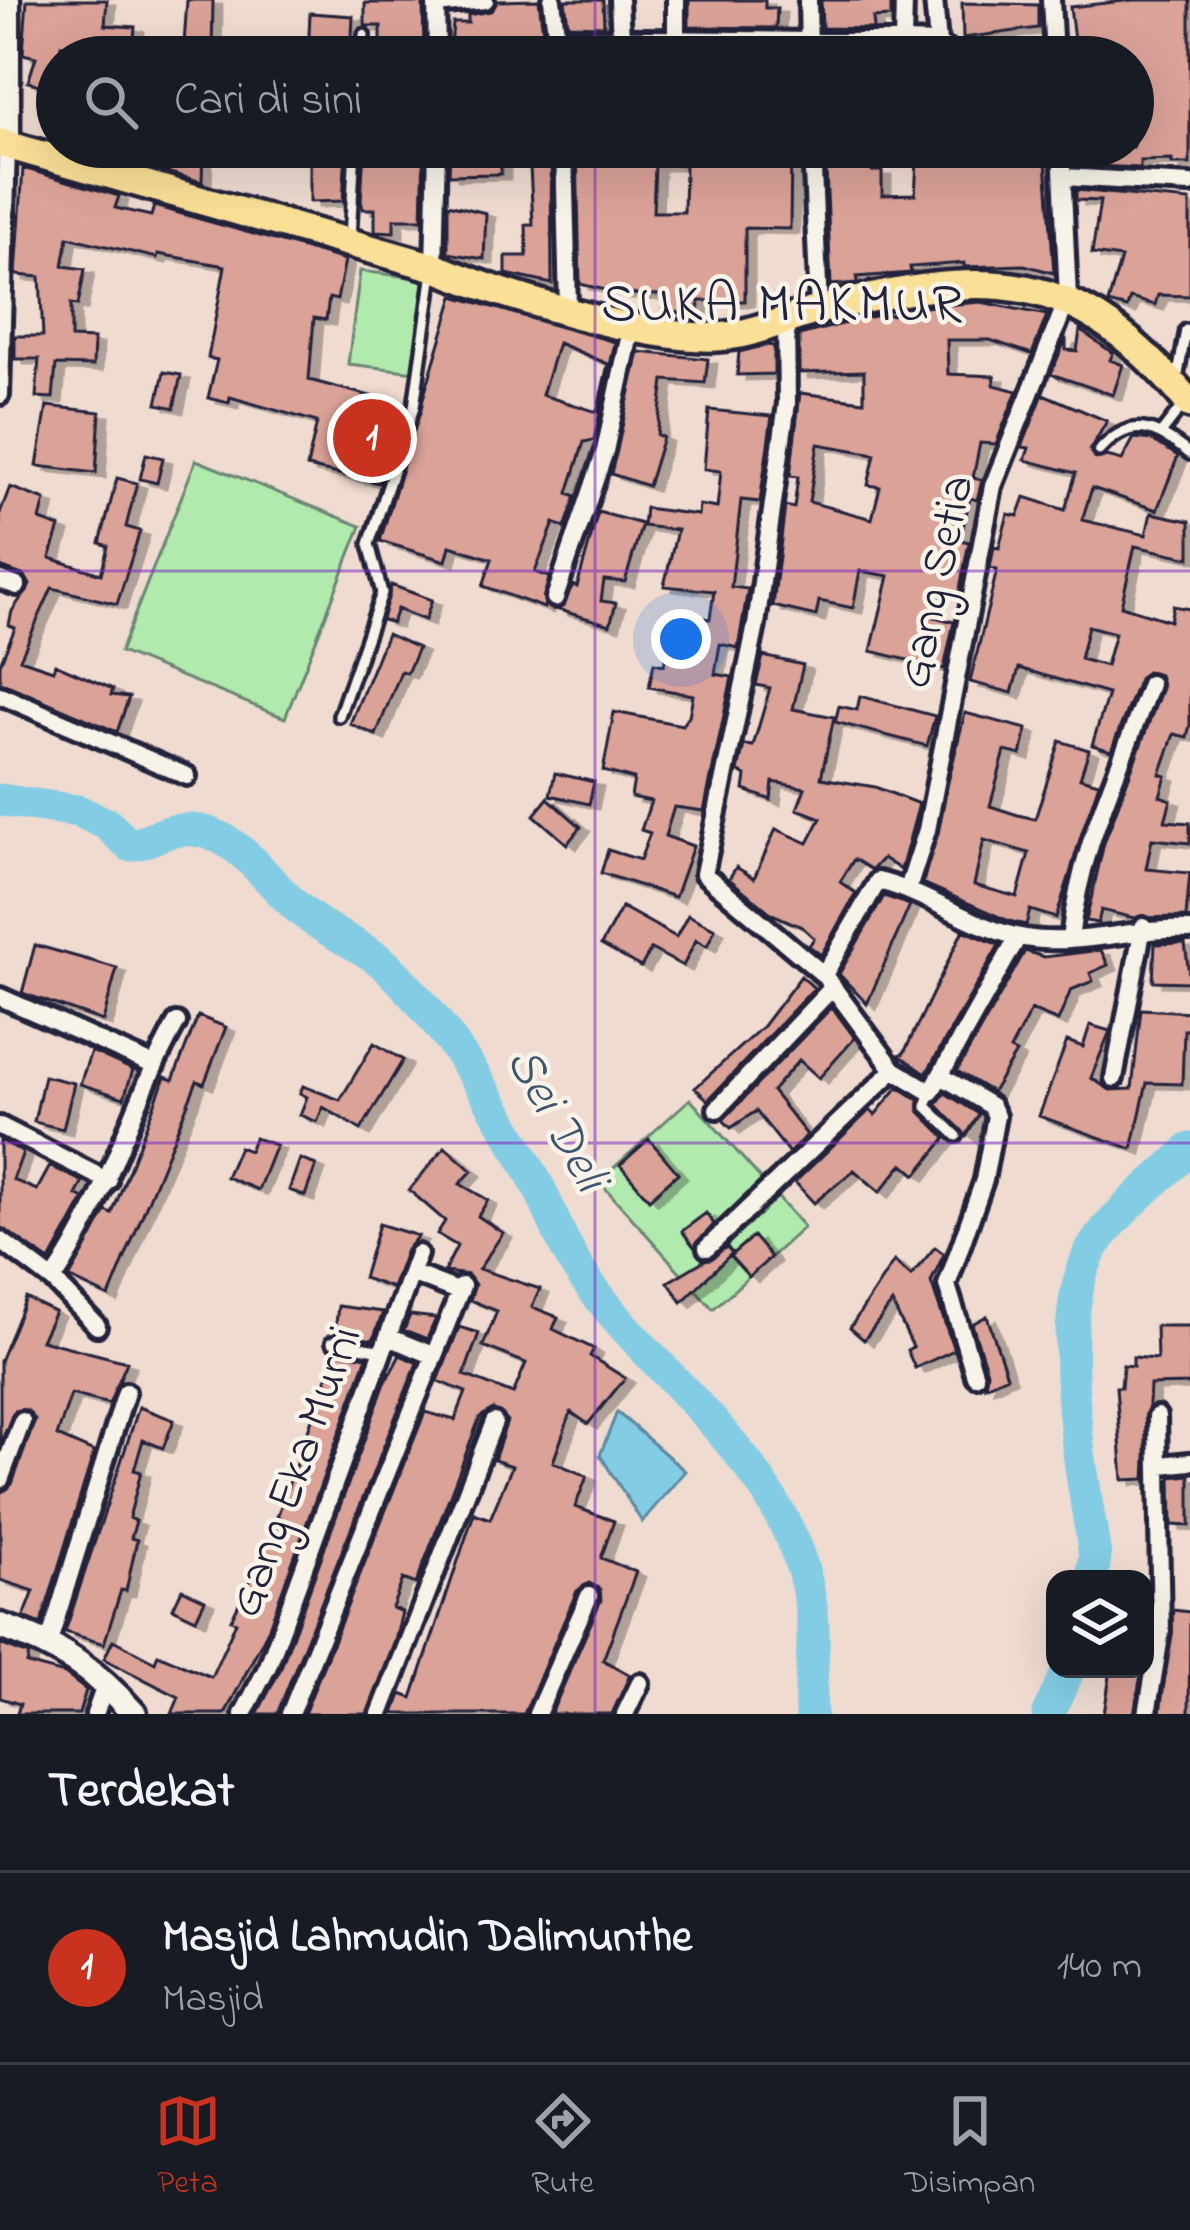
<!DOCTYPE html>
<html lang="id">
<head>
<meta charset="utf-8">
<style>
  :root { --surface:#171b24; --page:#242831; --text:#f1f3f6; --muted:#9ea1a6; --line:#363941; --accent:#c8321e }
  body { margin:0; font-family:"Indie Flower",sans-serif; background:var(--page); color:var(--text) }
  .controls { position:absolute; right:36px; bottom:36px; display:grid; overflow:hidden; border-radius:24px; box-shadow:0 12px 48px #0002 }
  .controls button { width:108px; height:108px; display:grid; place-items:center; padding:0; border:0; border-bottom:3px solid var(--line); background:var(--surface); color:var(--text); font:60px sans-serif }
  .you { position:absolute; left:681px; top:639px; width:42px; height:42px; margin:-30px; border:9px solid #fff; border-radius:50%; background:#1a73e8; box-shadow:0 0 0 18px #1a73e833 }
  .badge { display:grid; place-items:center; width:78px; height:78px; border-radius:50%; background:var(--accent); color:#fff; font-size:39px; font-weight:700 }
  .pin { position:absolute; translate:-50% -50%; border:6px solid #fff; box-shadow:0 3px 12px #0006 }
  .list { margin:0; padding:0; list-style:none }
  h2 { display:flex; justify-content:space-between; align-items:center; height:156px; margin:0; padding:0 48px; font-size:51px }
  h2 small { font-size:39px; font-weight:400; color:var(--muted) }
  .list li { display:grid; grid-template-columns:78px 1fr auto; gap:36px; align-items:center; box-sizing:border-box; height:192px; padding:0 48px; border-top:3px solid var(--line) }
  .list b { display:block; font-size:45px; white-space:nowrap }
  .list p { margin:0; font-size:39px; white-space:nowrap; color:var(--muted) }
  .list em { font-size:39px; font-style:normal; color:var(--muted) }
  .icon { flex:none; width:66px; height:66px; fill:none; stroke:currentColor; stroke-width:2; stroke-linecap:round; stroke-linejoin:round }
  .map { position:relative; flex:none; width:1190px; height:1714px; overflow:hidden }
  .search { position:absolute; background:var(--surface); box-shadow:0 12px 48px #0002; left:36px; right:36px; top:36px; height:132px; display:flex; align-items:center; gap:30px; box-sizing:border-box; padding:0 42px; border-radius:66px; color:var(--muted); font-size:45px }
  .sheet { height:348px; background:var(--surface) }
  nav { display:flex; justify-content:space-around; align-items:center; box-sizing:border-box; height:168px; border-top:3px solid var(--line); background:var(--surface); font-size:33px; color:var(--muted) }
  nav a { display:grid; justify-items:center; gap:6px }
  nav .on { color:var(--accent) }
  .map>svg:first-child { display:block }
  .green { fill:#b1eaad; stroke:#6a8674; stroke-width:3 }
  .water { fill:#83cde4; stroke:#5c89a0; stroke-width:3 }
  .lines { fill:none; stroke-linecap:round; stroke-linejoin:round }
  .river { stroke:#83cde4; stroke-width:33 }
  .building { fill:#dba298; stroke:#22223b; stroke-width:3; fill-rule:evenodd; filter:url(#shadow) }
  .lane-casing { stroke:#22223b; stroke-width:18 }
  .street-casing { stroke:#22223b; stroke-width:26 }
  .secondary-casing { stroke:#22223b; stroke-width:33 }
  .primary-casing { stroke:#22223b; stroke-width:36 }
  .lane { stroke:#f7f3e8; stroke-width:9 }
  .street { stroke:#f7f3e8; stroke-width:16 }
  .secondary { stroke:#f7f3e8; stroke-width:24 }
  .primary { stroke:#fadf96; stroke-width:27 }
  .grid { fill:none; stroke:#7b2cbf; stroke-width:3; stroke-opacity:0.55 }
  .labels { text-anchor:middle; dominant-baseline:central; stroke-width:9; stroke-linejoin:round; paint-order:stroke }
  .street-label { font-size:48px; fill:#22223b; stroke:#f7f3e8 }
  .water-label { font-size:51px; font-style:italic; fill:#3f556e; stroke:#f7f3e8 }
  .quarter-label { font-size:54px; letter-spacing:3px; fill:#22223b; stroke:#f7f3e8 }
</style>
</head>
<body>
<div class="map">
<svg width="1190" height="1714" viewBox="0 0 1190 1714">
  <defs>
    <filter id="shadow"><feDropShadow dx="9" dy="5" stdDeviation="0" flood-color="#0004"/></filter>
  </defs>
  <rect width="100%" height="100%" fill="#efdbd0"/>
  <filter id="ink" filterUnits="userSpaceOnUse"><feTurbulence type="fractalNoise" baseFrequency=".00833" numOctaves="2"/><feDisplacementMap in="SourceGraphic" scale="24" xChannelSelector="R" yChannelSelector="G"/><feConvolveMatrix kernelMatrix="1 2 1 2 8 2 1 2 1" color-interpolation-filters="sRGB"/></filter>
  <g filter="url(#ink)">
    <path class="green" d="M360,271L427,279L416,372L348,364Z
      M196,460L361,526L285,718L120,652Z
      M690,1099L804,1227L713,1309L599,1181Z"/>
    <path class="water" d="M617,1412L685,1471L642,1522L600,1455Z"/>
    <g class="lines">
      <path class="river" d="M0,800L78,811L107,824L129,845C148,844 160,831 180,830C237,825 265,883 304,913C332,936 367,946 394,973C453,1033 498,1110 537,1184C552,1213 562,1246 581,1273C661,1386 795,1466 812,1614C816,1647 809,1681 811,1714
        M1092,1579L1095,1556C1083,1475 1047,1307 1098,1240C1123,1206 1160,1178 1190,1149
        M1048,1714L1069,1669"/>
    </g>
    <path class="building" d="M27,0H107L105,25L135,27L133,52L61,45L57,90L28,82L36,57L23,54Z
      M187,0H213L212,57H166L167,42L184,44Z
      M539,0L545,48L498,52V57H450L453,23H468V15L491,11L497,1Z
      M565,0H603L604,26L568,25Z
      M689,0H765V8H777L776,28L689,27Z
      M821,0H891V17L873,18L874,29L822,28Z
      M1133,0H1190V164H1172V160L1140,161V168L1075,165L1074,147H1133V123H1138L1133,57H1076L1070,7Z
      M365,3H423L424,57L381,56V26H365Z
      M962,3L1038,5V28L963,38Z
      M310,13L353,16L351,57H308Z
      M134,147H203L202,182L131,162Z
      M457,147H501V174L449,175L450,153H457Z
      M529,147H551L552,284L506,274V256H527L526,225H533Z
      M577,147H791L790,229L745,228V301H699V316L663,310V295L622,294L580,284ZM685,164L684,212H653L655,165Z
      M825,147H870L872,171H882V195L915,194L918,147H1045L1054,273L1024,265L964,267V263L910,267L911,273L857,277V283L831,285Z
      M364,148L424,152L422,219H394V232L375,231V209H363L361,201Z
      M310,149H346L343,201L310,202Z
      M23,168L119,196L115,208L151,216L154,206L345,260L337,300L329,298L326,320L314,318L309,380L405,405L379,483L307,467L317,422L230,397L229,403L208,398L217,360L208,358L225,266L158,254L157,258L68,237L63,266L85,269L78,305L71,304V338L94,339L93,366L56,365L53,398L36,397L39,359H15V336H43L40,277L16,275Z
      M1076,190L1190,201V296L1158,295L1155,305L1130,298L1127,308L1108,303L1121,258L1092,254L1100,201L1076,200Z
      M448,204L486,213L484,259L448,253Z
      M454,296L615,342L594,440L584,442L568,493L576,496L565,528L554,523L535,572L549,577L544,608L483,586L492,559L450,546L446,561L380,541ZM558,343L608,364L597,412L542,395Z
      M981,302L1047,315L1032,354L990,340H947L948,374L995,376L994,385L1017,391L996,444L980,443L973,478L982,480L977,500L970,498L960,540L969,542L959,594L938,589L931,616L954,622L944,669L871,651L889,576L860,571L853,608L819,601L816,616L773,606L785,506L794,508L798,477L790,476L800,393L864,401V371L799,373V335L878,315L923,314V307ZM818,444L875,454L868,485L880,487L872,519L809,502Z
      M1080,330L1113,353L1110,360L1123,365L1113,395L1051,374L1066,338V350L1077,351Z
      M767,345L774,346V374L737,375L739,352Z
      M639,352L708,359L705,383L664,380L657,435L663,437L648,486L611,474Z
      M164,372L181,375L174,408L157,404Z
      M1043,394L1107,421L1090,450L1095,459L1107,456L1122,460L1134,438L1152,440L1178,456L1157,510L1092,488L1082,520L1146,535L1151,513L1190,521V558L1135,546L1121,606L1170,621L1173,606L1190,609V725L1187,737L1174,734L1160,774L1166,776L1160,796L1171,800L1165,821L1190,823V843L1152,839L1146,869L1190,873L1186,917L1134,918L1101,910L1098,923L1086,921L1104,843L1162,688L1159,675L1147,672L1139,679L1111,751L1092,745L1108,694L1019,668L1012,693L970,682L997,570L990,568L994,547L999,548L1008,514L1018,516L1025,497L1065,510L1076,473L1025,460L1029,448L1022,447ZM1088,626L1115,633L1106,666L1080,659Z
      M47,406L100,412L96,473L37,466Z
      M709,410L772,416L760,502L741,500L731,587L748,589L738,648L720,644L715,674L732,677L704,811L674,807L665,836L693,846L675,897L601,873L608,850L640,860L650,833L641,830L651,801L631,797L634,779L603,771L614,712L682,725L689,716L693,695L649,687L654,663L664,665L674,613L710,619L714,591L664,586L677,530L643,526L645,508L698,515L699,505L717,508L721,471L704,469Z
      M146,454L163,458L157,483L140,479Z
      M117,478L137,483L126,527L140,531L117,604L52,588L20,659L53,670L55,664L113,689L111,695L129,697L117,732L0,682V664L15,628L9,625L12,611L30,585L25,576L0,567V513L10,487L45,500L40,520L60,527L50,558L101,574L108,546L100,543Z
      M598,512L642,524L625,582L604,580L601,601L616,603L610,625L559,610L573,585L577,587Z
      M391,585L432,600L425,620L397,609L392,623L382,620Z
      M387,634L418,648L407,673L401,671L376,735L350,724Z
      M763,656L803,665L793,709L834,717L821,778L875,787L919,804L901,870L883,858L872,870L854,859L840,882L856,893L821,955L809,946L814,938L802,927L772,914L729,879L736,867L754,878L776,829L808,843L821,818L797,809L805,788L773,782L771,800L744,790L746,776L738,771L744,745L753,746L770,688L756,685Z
      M860,696L935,716L927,746L835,722L839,706L857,710Z
      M965,713L1027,729L1021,755L1005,751L990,806L1018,815L1035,819L1060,741L1089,750L1080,778L1099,783L1056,918L1030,910L1026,925L1009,921L923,883ZM984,840L1029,853L1017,897L974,885Z
      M555,773L594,782L589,804L550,795Z
      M548,798L581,827L567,844L534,815Z
      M884,896L910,905L867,1004L839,974Z
      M622,907L676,937L688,915L715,929L707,946L696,940L683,966L651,949L641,967L601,945Z
      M963,930L999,945L926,1074L899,1055L904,1053Z
      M1185,943L1190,982L1153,981L1155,944Z
      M35,945L117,968L103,1021L22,993Z
      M1101,950L1108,965L1090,973L1093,981L1071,990L1058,1021L1031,1010L1010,1050L1016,1053L992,1092L957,1071L1025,951L1044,957Z
      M801,976L814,988L708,1100L695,1088L763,1026Z
      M832,1007L855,1038L819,1078L799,1060L772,1091L807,1135L789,1153L756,1111L731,1128L723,1120Z
      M1141,1009L1190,1012V1030H1184L1182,1084L1147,1083L1132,1149L1039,1116L1067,1041L1083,1047L1090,1025L1110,1031L1091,1078L1110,1090L1132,1089Z
      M198,1016L226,1027L204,1084L197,1081L109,1297L69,1278L106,1211L112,1214L165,1077L173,1080Z
      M374,1043L403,1060L361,1130L323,1107L317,1122L300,1115L307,1097L300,1093L303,1086L340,1100Z
      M91,1051L133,1070L124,1098L80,1084Z
      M44,1076L74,1083L63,1129L34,1122Z
      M898,1087L919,1100V1111L946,1138L916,1175L903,1164L880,1192L854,1170L814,1203L795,1182L870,1110L875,1115Z
      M945,1093L979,1114L966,1136L936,1104Z
      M254,1138L276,1145L258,1190L226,1177L239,1147L249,1151Z
      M649,1139L678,1173L649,1199L620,1165Z
      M0,1140L23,1152L13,1180L37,1190L50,1166L83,1182L76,1195L84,1199L50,1261L0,1227Z
      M445,1147L472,1171L460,1184L488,1200L478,1216L503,1233L479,1269L540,1289L532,1307L558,1317L553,1329L594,1349L590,1356L625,1378L588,1424L571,1412L553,1462L587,1476L575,1507L614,1521L601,1558L636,1572L603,1660L630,1675L612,1714H551L601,1600L600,1589L589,1583L577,1591L524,1714H394L401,1694L412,1698L474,1513L490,1519L512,1466L494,1460L507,1421L493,1409L480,1417L416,1584L403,1579L392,1608L402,1612L395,1641L367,1714H304L425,1412L455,1420L466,1392L438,1381L459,1327L479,1333L464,1375L513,1394L526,1363L483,1346L497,1311L470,1300L475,1285L468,1275L444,1272L457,1246L437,1234L445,1221L409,1190Z
      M300,1159L316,1165L305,1196L289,1190Z
      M706,1213L714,1224L695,1248L682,1231Z
      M379,1224L418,1236L406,1250L392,1288L363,1278Z
      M753,1236L771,1257L749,1277L730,1256Z
      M727,1247L732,1253L682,1302L668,1282Z
      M935,1247L944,1254L931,1282L954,1350L915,1368L907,1350L913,1347L892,1303L864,1340L850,1328L894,1261L911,1276Z
      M26,1298L55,1312L41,1340L127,1362L109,1404L71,1394L57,1436L94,1452L41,1624L24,1617L34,1591L0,1580V1493L12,1484L35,1420L27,1410L15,1411L0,1444V1361Z
      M338,1306L383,1312L373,1340L335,1333Z
      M410,1315L436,1318L427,1339L404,1330Z
      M987,1316L1007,1376L985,1386L987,1372L972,1324Z
      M1156,1326H1190V1384L1150,1385L1145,1479L1123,1480L1116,1387H1121L1123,1365L1133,1366V1357L1157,1359Z
      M336,1352L367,1357L268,1630L225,1714H172L179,1697L104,1659L113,1640L155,1662L158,1654L211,1677L236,1622L231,1620L281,1518L277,1517Z
      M400,1355L417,1363L277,1714H257L280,1670L385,1383Z
      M139,1407L174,1420L163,1448L143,1440L134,1470L141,1472L129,1518L136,1521L131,1538L137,1540L126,1591L121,1590L104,1644L65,1632Z
      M1190,1475V1526L1172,1525L1171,1477Z
      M182,1589L205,1600L196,1619L173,1608Z
      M1173,1610L1190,1612L1189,1714H1160Z
      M0,1644L29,1655L27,1664L65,1674L86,1690L79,1714H17L20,1704L0,1698Z
      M1111,1669H1142L1134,1714H1104Z"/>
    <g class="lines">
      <g class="lane-casing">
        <path id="lane" d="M363,57L364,35
          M350,239L355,147
          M1177,380L1186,330
          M1162,432L1183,405
          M1099,451C1131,415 1156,427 1190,454
          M339,716L382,593L369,544L414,407L433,272
          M931,1092L926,1106L957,1136
          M332,1342L382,1351"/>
      </g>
      <g class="street-casing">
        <path id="street" d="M436,0L437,57
          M552,0L559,57
          M619,0L621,40
          M676,0V43
          M808,0L809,57
          M934,0L938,43
          M1051,0L1054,57
          M436,5L485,0
          M558,38L903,42L938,43C960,67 1024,54 1054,53
          M903,42L904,0
          M564,147L568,308
          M812,147L819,309
          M1063,177L1190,184
          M434,267L437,147
          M786,322L787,403L756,625L704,874L824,975L894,1070L931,1092L1018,937
          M0,395L7,145
          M0,580L17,586
          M555,598L605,451L632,325
          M0,695L187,776
          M908,889L927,830L993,486L1068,298L1061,147
          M1070,939C1081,842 1119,773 1150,684
          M824,975L878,881C929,893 973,929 1025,938C1078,947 1134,927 1190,930
          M0,997L153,1065
          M943,1077L991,1106L996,1116L984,1180L947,1285L975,1376
          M1114,1078L1143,927
          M717,1109L833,987
          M0,1126L108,1181
          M0,1240L53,1280L97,1326
          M707,1248L894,1070
          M411,1273L460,1292
          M53,1280C108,1200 130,1105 177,1022
          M388,1337L435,1356
          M1161,1465L1190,1462
          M0,1480L22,1421
          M49,1642L126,1392
          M95,1714L106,1683
          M243,1714L268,1666L418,1254
          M290,1714L462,1286
          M380,1714L494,1422
          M537,1714L589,1596
          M625,1714L640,1683
          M1147,1714L1161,1631L1157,1416"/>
      </g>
      <g class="secondary-casing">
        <path id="secondary" d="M7,0V145
          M0,1626C58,1645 94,1669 134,1714"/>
      </g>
      <g class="primary-casing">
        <path id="primary" d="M0,143L434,267C501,295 646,340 717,337C755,335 787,317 823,309C987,268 1076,265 1190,404"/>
      </g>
      <use href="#lane" class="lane"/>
      <use href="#street" class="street"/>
      <use href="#secondary" class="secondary"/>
      <use href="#primary" class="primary"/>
    </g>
  </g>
  <path class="grid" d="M595,0V57M595,147V1714M0,571H1190M0,1143H1190"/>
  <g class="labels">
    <g class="street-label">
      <text transform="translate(938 582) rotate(-78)">Gang Setia</text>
      <text transform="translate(297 1472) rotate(-70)">Gang Eka Murni</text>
    </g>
    <g class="water-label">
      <text transform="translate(555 1120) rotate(61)">Sei Deli</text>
    </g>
    <g class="quarter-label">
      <text x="783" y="307">SUKA MAKMUR</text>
    </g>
  </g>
</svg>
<div class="controls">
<button><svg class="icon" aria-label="layers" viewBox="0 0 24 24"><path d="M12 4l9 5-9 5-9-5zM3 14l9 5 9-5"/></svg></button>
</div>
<div class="you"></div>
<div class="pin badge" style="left:372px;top:438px">1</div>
<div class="search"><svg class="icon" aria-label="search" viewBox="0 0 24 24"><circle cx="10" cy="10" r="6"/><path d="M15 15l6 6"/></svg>Cari di sini</div>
</div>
<section class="sheet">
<h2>Terdekat<small></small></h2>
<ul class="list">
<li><span class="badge">1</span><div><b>Masjid Lahmudin Dalimunthe</b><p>Masjid</p></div><em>140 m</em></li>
</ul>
</section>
<nav>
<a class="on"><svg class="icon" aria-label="map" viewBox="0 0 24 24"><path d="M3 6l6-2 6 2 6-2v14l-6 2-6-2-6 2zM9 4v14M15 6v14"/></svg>Peta</a>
<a><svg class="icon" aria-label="directions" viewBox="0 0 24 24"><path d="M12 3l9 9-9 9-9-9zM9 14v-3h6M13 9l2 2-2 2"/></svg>Rute</a>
<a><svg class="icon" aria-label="saved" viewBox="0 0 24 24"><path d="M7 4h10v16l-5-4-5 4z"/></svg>Disimpan</a>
</nav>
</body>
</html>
